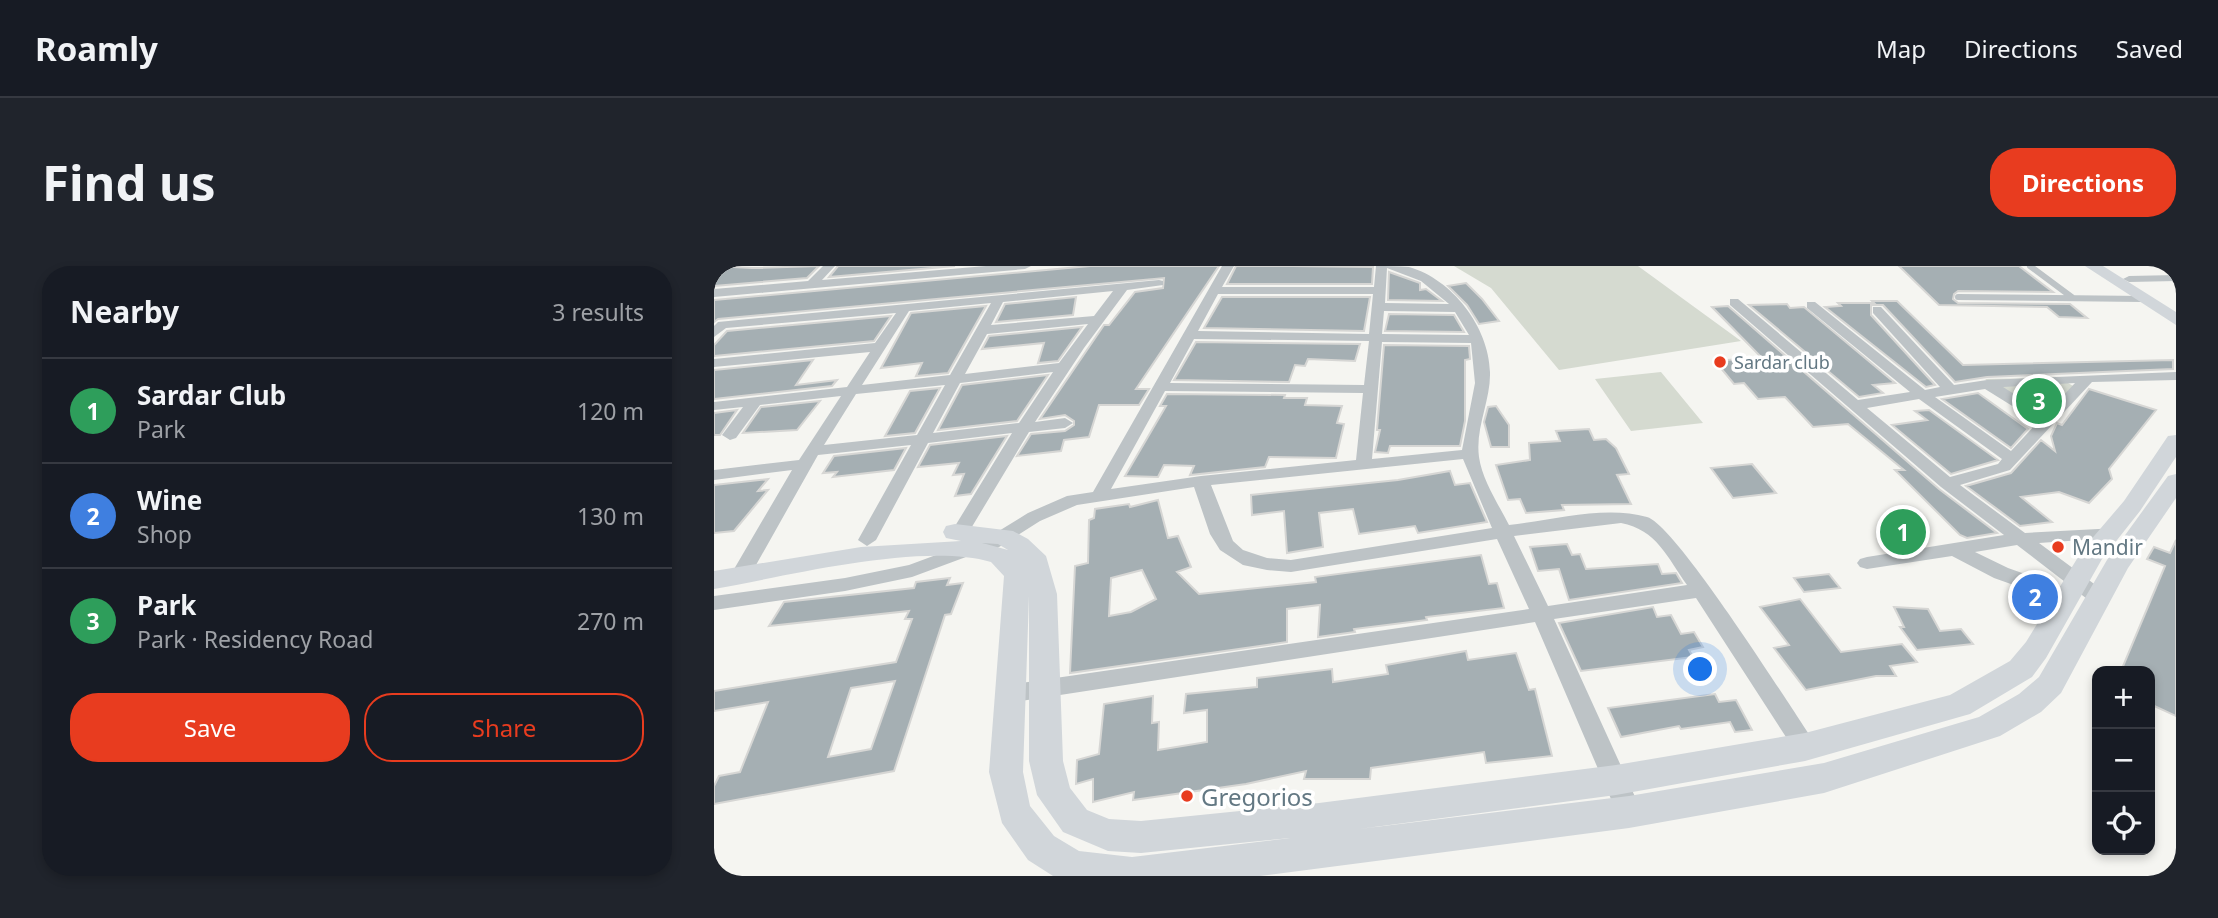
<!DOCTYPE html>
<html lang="en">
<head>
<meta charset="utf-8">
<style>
  :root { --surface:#171b24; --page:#20242c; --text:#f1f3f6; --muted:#9ea1a6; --line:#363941; --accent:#e83c1f }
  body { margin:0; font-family:"Noto Sans",sans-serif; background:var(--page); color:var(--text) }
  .controls { position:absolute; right:21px; bottom:21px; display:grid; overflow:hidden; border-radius:14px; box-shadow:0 4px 10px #0003 }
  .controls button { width:63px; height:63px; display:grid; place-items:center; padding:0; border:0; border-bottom:2px solid var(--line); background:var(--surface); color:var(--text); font:35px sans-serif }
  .you { position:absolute; left:987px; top:404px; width:24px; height:24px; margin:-18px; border:5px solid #fff; border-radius:50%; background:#1a73e8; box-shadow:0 0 0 10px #1a73e833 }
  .badge { display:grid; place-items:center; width:46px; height:46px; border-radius:50%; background:var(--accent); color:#fff; font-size:23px; font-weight:700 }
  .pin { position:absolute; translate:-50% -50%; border:4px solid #fff; box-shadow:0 2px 7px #0006 }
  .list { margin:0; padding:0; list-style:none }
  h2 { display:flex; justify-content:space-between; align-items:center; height:91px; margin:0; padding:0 28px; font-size:30px }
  h2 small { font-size:23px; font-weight:400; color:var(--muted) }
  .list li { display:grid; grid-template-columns:46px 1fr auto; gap:21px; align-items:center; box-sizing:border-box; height:105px; padding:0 28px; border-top:2px solid var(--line) }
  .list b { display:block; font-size:26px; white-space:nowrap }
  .list p { margin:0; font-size:23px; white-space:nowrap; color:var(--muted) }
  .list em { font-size:23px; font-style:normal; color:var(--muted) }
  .actions { display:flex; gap:14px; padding:21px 28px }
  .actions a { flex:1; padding:16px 0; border:2px solid var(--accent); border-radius:28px; text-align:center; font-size:24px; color:var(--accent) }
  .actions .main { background:var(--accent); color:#fff }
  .icon { flex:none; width:38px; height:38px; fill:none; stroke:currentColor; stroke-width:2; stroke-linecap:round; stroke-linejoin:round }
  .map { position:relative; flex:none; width:1462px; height:610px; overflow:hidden; border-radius:28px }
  header { display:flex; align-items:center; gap:42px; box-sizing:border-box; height:98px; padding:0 35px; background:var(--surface); border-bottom:2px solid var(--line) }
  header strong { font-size:33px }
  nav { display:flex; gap:38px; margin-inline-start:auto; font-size:24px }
  .intro { display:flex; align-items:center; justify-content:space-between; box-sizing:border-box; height:168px; padding:0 42px }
  h1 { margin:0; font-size:49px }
  .button { padding:18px 32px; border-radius:28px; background:var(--accent); color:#fff; font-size:24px; font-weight:700 }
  main { display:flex; gap:42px; padding:0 42px }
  aside { flex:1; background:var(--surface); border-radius:28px; box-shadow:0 4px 10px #0003 }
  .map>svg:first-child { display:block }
  .green { fill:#d5dad0 }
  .building { fill:#a5afb3; stroke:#d6d6d4; stroke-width:2; fill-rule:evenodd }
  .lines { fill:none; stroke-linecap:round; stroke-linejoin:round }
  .lane { stroke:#bdc3c6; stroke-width:6 }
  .street { fill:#bdc3c6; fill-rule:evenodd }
  .secondary { fill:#d1d6da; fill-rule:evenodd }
  .poi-dot { fill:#e83c1f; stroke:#fff; stroke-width:2.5 }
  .labels { text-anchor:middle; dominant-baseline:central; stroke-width:7; stroke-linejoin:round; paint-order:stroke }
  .far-poi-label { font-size:18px; fill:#637883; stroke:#fff; text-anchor:start }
  .poi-label { font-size:21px; fill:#637883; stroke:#fff; text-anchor:start }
  .near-poi-label { font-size:24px; fill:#637883; stroke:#fff; text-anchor:start }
</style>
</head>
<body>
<header>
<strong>Roamly</strong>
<nav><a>Map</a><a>Directions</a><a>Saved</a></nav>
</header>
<div class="intro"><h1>Find us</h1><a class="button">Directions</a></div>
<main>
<aside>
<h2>Nearby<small>3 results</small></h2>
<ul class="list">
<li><span class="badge" style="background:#2e9e5b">1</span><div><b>Sardar Club</b><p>Park</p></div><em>120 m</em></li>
<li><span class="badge" style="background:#3f7fe0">2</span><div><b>Wine</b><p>Shop</p></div><em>130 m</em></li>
<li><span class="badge" style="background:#2e9e5b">3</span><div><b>Park</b><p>Park · Residency Road</p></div><em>270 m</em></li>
</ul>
<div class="actions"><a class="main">Save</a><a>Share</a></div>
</aside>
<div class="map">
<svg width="1462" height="610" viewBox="0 0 1462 610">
  <rect width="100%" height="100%" fill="#f5f5f1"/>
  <path class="green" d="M740,0H924L1027,75L845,104L777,22Z
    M947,106L989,157L917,165L881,113Z
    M1346,112L1359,120L1330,150L1271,113Z"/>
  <path class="building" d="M0,0L38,2L105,0L93,12L0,20Z
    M124,0H241L115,11Z
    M376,0H505L422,123H435L425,139H385L375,171L350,174L347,185L303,190L317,168L351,165L360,159V155L351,149L326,153L390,59H395L421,26L449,22L450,12L4,53L0,56V34Z
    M522,0H578L659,1L658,18H513Z
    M1185,0H1305L1339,26L1244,25L1240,28L1239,33L1244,37L1356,38L1373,52L1345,51L1333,41L1225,39Z
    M675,6L706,17V24L712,23L728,35L674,34Z
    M752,17L768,33L785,55L765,58L753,39L734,20Z
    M362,31L359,49L282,56L291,38Z
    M508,31H656L650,65L490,62Z
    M1158,35H1183L1249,99L1459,94V103L1273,111L1241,116L1169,39H1157V49L1221,119L1212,121L1111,41L1127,40L1124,37H1160Z
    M1073,38L1076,42L1090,41L1181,117L1159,119L1169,127L1145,131L1035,39Z
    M272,40L234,107L202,110L208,97L167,102L197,47Z
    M1014,40L1225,223L1283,267L1253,272L1246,269L1181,204H1190L1134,158L1099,161L1071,131L1044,133L1030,117L1020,118L1001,95L1047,91L998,41Z
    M675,48L740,49L750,66L671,65Z
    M177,50L160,75L0,90V79L13,65Z
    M368,61L344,95L324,97L330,77L268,83L275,70Z
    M482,76L646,78L641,95L594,93L591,100L581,99L575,116L460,114Z
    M670,79L755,80L756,93L751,94V155L746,180H676L674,187L661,186L666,164H663Z
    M99,94L82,119L123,114L118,120L0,133V104Z
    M334,109L303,155L224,164L248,119Z
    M226,122L201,167L171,170L196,125Z
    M1375,123L1442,144L1395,203L1398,213L1375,237L1345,226L1307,231L1338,256L1306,260L1252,220L1297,207L1327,174L1341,185L1337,170L1343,157L1348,159Z
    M1264,127L1314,163L1297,182L1228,133Z
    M453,128L571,129L570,132H593L591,139L628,140L623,157L630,158L622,192L555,191L551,201L476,209L480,200L450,199L444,211L411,210L452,140H446Z
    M106,135L83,164L29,167L47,141Z
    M782,140L795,159V181H777L770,156L774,141Z
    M23,144L6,169H0V147Z
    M1215,144L1284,194L1237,208L1178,159L1213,154L1201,145Z
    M875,163L880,174L892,173L902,182L915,208L903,209L917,238L848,239L850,244L812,247L806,233L794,234L782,199L816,194L815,177L846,175L842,165Z
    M293,170L257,228L241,230L250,208L239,209L245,197L204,201L216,179Z
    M192,182L180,204L119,211L123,206L109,207L120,190Z
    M1038,198L1062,227L1019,232L997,202Z
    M736,205L741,219L756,217L773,256L704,267L701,260L645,268L639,243L605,247L609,281L573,287L570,245L538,249L537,229L684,214Z
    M54,213L44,225L54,224L20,265L0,267V219Z
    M444,234L454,272L464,270L477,301L463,306L485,328L602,316L601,311L767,289L775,318L783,317L790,342L712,351L713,354L640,363L641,366L604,371L606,339L573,343V376L356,407L361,300L374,297L375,254L380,252L381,243L415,238L416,241ZM428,304L442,333L417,346L395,350L397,312Z
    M1462,274V450L1436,438V405H1407L1451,300L1433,293L1440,281L1456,287Z
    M853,278L858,289L866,288L872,303L944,298L948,308L962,307L968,317L855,334L845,303L824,305L816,281Z
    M1115,308L1126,322L1090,326L1080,312Z
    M236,312L233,319L249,317L237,348L231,349L180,505L0,538V520L5,510L26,506L54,436L0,445V425L182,396L198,353H191L195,345L55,360L70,336L200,322L202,316ZM181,415L157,483L114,491L137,422Z
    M1086,333L1127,386L1188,378L1203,396L1176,400L1182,410H1162L1092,424L1060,382L1075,379L1046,341Z
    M939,341L943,351L957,349L967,368L980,366L989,381L975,384L979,391L867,405L845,357Z
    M1180,341L1214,343L1226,365L1247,363L1259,378L1203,384L1186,361H1190Z
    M752,385L754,394L802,387L815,424L821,423L838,490L772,497L770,486L657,502L656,513H590L592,505L532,518L419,534L420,526L379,536V513L362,518L363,494L385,488L390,438L439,430L438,457L445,456L444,484L493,476V444L470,447L472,428L543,421V412L618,403L619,416L674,408L672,399Z
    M1001,428L1005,436L1022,434L1038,464L1021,466L1016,456L967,463L965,460L907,471L894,442Z"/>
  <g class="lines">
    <path class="lane" d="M1316,0L1359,32
      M1244,31L1429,33"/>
    <path class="street" d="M109,0H121L108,14L272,0H317L311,3L0,31V23L94,15Z
      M508,0H520L508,21H660L662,0C673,0 685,0 695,1C738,13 775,61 776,106C777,134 761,162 765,191C768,214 785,239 795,259C839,254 891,239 933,251C962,259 1075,439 1099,474L1103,481L1099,488L1091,491L1083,488L982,332L840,353L928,546L924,554L915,557L906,554L821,356L294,437L286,434L283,428L286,422L294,419L815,343L783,273L577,306L553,304L529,299L506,284L496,268L480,221L363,239L326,255L274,288H260L198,311L131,325L0,344V330L131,312L195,299L249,279H262L314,247L353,230L379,226ZM673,2L707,15L735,38L671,37ZM504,28H659L655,68L484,65ZM670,45L741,46L755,69L668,68ZM480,73L655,75L650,119L456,117ZM668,76L757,77L761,117L748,184L658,193ZM451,125L649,127L642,194L487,210L397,223ZM749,193L778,262L577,294L553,292L529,284L519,275L497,219ZM907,257C943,264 953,291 973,319L834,340L800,270Z
      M1462,9V15L1415,16L1409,13L1415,10Z
      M445,14L449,15V19L413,24L370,82L321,156L351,152L359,157L351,162L315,166L253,269H241L238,265L298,167L214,177L162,274L153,280L144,274L197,179L104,189L33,315H19L16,310L78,204L0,214V204L85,194L127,130L46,139L22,172L16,174L8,169L29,141L0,144V136L133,121L156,86L0,101V93L161,77L182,47L12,62L0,71V60L4,56ZM399,25L380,50L277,59L289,36ZM277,37L236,109L148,119L195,45ZM374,58L345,97L251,108L273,68ZM339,106L305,157L219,167L246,117ZM231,119L203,169L110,179L142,128Z
      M1016,33H1024L1144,134L1196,126L1093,42V36H1101L1211,124L1226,121L1159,47V41H1167L1240,119L1273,114L1462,106V114L1378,116L1296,204L1246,219L1311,267L1403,262L1406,266L1403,270L1397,272L1325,277L1391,326L1394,331L1391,336H1377L1303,279L1261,286L1294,302L1359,325L1362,330L1359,335H1345L1280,312L1238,290L1153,303L1146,301L1143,297L1146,293L1153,291L1290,269L1227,221L1016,39ZM1361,117L1332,148L1289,121ZM1271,123L1324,156L1297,185L1221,131ZM1205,133L1288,193L1284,198L1236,211L1153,142Z"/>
    <path class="secondary" d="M1371,0H1389L1462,46V59Z
      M1462,169V191L1426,245L1388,293L1332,392L1318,411L1256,448L1091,495L902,529L645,563L915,530L1110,497L1265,451L1305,428L1325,411L1393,294L1454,210L1462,208V232L1414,302L1347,427L1327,446L1286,470L1110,527L915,562L546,610H339L314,594L288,557L275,506L290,310L277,296C207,276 74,310 0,323V305L147,281L247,275L232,272L229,266L232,260L241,258L299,265L314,273L332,290L343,328L349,495L356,522L373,544L395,553L427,555L605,537L902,499L1091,467L1236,429L1296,395L1312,376L1369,283L1410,235L1454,170ZM268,277L284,278L294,284L272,278ZM315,330V495L323,529L349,566L394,585L427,587L576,572L418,591L365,585L340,570L316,540L309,506Z"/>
  </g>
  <g class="poi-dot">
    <circle cx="1006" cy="96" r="7"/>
    <circle cx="1344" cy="281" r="7"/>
    <circle cx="473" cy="530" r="7"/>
  </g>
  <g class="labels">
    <g class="far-poi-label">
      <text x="1020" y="96">Sardar club</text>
    </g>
    <g class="poi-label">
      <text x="1358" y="281">Mandir</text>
    </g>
    <g class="near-poi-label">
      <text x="487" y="530">Gregorios</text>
    </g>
  </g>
</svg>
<div class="controls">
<button>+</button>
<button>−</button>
<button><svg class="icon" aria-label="locate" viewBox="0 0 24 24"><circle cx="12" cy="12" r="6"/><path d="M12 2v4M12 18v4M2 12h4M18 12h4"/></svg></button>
</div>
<div class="you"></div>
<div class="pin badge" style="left:1189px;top:266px;background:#2e9e5b">1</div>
<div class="pin badge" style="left:1321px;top:331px;background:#3f7fe0">2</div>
<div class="pin badge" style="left:1325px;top:135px;background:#2e9e5b">3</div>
</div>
</main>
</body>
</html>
